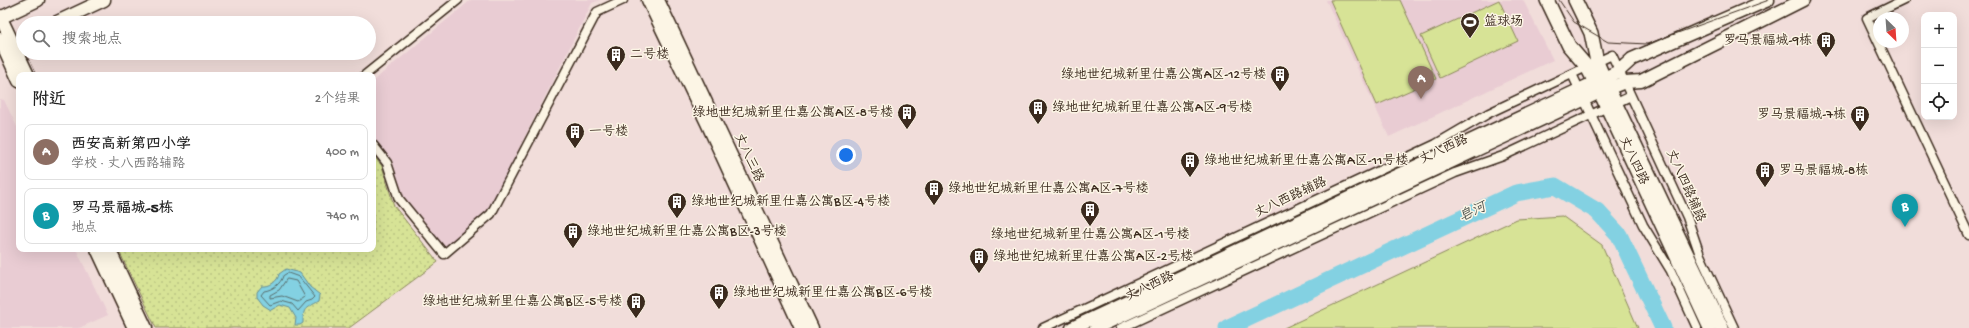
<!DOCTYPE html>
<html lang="zh">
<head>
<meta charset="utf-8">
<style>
  :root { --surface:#fff; --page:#f2f2f2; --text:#222; --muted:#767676; --line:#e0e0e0; --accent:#3b2a1e }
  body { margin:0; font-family:"Gochi Hand","LXGW WenKai TC",sans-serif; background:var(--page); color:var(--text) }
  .controls { position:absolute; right:12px; top:12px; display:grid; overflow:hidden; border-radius:8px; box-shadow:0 4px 16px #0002 }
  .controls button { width:36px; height:36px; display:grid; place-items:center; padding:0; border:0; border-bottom:1px solid var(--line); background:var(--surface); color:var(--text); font:20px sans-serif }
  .compass { position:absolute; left:1873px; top:12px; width:36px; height:36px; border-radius:50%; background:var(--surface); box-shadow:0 4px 16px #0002; rotate:155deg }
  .you { position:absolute; left:846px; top:155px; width:14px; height:14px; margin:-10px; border:3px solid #fff; border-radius:50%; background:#1a73e8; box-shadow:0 0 0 6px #1a73e833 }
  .badge { display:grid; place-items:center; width:26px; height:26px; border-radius:50%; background:var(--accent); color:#fff; font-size:13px; font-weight:700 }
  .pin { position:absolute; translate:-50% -33px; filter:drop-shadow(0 1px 2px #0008) }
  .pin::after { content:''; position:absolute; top:21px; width:14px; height:12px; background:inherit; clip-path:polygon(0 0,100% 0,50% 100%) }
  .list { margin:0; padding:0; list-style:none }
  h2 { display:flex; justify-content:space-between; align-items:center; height:52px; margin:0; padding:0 16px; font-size:17px }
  h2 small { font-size:13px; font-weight:400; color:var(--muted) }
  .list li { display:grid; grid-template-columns:26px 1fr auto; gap:12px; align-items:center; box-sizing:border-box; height:56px; margin:0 8px 8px; padding:0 8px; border:1px solid var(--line); border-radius:8px }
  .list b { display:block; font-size:15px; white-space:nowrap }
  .list p { margin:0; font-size:13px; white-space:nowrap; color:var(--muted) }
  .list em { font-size:13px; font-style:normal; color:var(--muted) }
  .icon { flex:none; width:22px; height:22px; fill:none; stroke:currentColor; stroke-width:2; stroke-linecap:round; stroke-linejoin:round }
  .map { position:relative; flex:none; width:1969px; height:328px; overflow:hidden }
  .search { position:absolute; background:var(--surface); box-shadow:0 4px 16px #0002; left:16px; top:16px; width:360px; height:44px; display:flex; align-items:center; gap:10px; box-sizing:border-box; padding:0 14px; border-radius:22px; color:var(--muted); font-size:15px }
  .panel { position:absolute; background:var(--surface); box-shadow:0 4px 16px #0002; left:16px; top:72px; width:360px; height:180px; border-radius:8px }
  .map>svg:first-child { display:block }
  .built { fill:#e9ccd3 }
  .grass { fill:#d7e396; stroke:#89865a }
  .park { fill:url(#park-dots); stroke:#89865a }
  .water { fill:#83d1e2; stroke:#668e94 }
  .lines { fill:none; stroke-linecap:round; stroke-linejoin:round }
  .shore { stroke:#586d6c; stroke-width:1 }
  .river { stroke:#83d1e2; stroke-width:17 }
  .street-casing { stroke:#3b2a1e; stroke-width:11 }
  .secondary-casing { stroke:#3b2a1e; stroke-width:15 }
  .primary-casing { stroke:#3b2a1e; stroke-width:16 }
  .street { stroke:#fcf5e5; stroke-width:8 }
  .secondary { stroke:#fcf5e5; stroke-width:12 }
  .primary { stroke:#fcf5e5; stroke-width:13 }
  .tram { stroke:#3b2a1e; stroke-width:1 }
  .labels { text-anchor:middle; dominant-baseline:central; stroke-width:3; stroke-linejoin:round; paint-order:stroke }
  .poi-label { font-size:13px; fill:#3b2a1e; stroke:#fcf5e5; text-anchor:start }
  .street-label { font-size:13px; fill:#3b2a1e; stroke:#fcf5e5 }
  .water-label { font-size:14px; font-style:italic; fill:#4d544f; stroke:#fcf5e5 }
</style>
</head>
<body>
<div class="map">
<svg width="1969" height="328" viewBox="0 0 1969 328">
  <defs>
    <pattern id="park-dots" width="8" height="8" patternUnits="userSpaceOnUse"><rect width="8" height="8" fill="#d7e396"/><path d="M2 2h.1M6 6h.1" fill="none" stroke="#b9c381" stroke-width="1.8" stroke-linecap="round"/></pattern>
  </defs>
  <rect width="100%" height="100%" fill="#f1ddda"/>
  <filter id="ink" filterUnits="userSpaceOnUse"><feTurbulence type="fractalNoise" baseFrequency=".025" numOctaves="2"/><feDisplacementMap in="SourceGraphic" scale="8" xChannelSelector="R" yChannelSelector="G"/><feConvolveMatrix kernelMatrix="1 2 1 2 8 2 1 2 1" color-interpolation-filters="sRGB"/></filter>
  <g filter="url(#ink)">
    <path class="built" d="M471,0H600L592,3L486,214L444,249L401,197L392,163L373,139V81Z
      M1326,0H1523L1553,60L1389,137Z
      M0,99L4,100L19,131V249H76L108,315L79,328H0Z"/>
    <path class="grass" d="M1330,0H1400L1436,79L1377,105Z
      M1499,0L1518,41L1440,78L1421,36Z
      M1562,216L1602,245L1638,328H1284L1517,219Z"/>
    <path class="park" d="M373,155L382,166L394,206L438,262L349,328H156L118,249H373Z"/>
    <path class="water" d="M286,269L300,273L310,287L320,295L319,301C306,309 303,306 303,323L300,325H295L296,318L290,308L280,305L271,310L263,305L257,297V292L262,286C270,287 278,281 279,274Z"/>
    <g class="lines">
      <path class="shore" d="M288,273L299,277L315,297L312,300L306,302L298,311L292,304L281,301L270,305L261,295L264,291C272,290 281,284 283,276Z
        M287,279L296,281L305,297L298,302L282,296L270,298V295L279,290Z"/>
      <path class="river" d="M1227,328L1516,193L1555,186L1597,211L1619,235L1663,328"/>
      <g class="street-casing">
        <path id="street" d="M1904,0L1867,18L1969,235
          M1572,74L1643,225L1671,271L1697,328
          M365,75L458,0
          M373,145L387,163L399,199L444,254L491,214L597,12L623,0
          M1043,328L1436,144L1489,113L1612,55L1687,217L1700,255L1734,328
          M1121,328L1455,173L1503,156L1631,96"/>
      </g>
      <g class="secondary-casing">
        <path id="secondary" d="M648,0L707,123L801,328
          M658,0L812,328
          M0,16L28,75
          M0,18L38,0
          M55,23L104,0
          M0,39L19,81
          M97,249L134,328
          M109,249L146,328
          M1072,328L1619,71L1632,59L1768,0
          M1096,328L1600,92L1625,82L1641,81L1803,0"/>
      </g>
      <g class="primary-casing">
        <path id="primary" d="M1547,0L1569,46L1587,67L1600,92L1710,328
          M1575,0L1591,33L1597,62L1609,90L1722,328"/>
      </g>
      <use href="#street" class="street"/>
      <use href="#secondary" class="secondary"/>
      <use href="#primary" class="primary"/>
      <path class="tram" d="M1559,0L1574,22L1608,42L1647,44L1769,0"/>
    </g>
  </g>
  <defs>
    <g id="stadium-pin" transform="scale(1)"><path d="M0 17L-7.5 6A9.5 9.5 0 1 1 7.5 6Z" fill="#3b2a1e" stroke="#fcf5e5"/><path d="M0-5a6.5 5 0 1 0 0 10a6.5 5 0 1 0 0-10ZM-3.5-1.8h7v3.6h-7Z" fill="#fff"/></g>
    <g id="building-pin" transform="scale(1)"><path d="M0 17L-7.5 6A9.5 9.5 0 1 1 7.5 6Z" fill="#3b2a1e" stroke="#fcf5e5"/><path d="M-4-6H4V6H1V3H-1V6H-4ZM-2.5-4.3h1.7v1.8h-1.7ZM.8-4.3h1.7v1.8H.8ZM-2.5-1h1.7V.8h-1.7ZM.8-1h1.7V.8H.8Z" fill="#fff"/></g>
  </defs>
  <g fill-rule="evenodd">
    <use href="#stadium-pin" x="1470" y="22"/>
    <use href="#building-pin" x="1826" y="41"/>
    <use href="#building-pin" x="616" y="55"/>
    <use href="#building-pin" x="1280" y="75"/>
    <use href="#building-pin" x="1038" y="108"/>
    <use href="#building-pin" x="907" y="113"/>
    <use href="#building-pin" x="1860" y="115"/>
    <use href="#building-pin" x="575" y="132"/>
    <use href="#building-pin" x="1190" y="161"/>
    <use href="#building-pin" x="1765" y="171"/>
    <use href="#building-pin" x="934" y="189"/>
    <use href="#building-pin" x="677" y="202"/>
    <use href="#building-pin" x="1090" y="210"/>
    <use href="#building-pin" x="573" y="232"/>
    <use href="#building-pin" x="979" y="257"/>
    <use href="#building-pin" x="719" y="293"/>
    <use href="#building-pin" x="636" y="302"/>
  </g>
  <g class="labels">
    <g class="poi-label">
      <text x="1484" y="22">篮球场</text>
      <text x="1812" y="41" text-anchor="end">罗马景福城-9栋</text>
      <text x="630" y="55">二号楼</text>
      <text x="1266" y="75" text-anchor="end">绿地世纪城新里仕嘉公寓A区-12号楼</text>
      <text x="1052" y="108">绿地世纪城新里仕嘉公寓A区-9号楼</text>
      <text x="893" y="113" text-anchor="end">绿地世纪城新里仕嘉公寓A区-8号楼</text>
      <text x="1846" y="115" text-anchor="end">罗马景福城-7栋</text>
      <text x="589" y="132">一号楼</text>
      <text x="1204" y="161">绿地世纪城新里仕嘉公寓A区-11号楼</text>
      <text x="1779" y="171">罗马景福城-8栋</text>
      <text x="948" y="189">绿地世纪城新里仕嘉公寓A区-7号楼</text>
      <text x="691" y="202">绿地世纪城新里仕嘉公寓B区-4号楼</text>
      <text x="587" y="232">绿地世纪城新里仕嘉公寓B区-3号楼</text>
      <text x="1090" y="235" text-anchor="middle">绿地世纪城新里仕嘉公寓A区-1号楼</text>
      <text x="993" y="257">绿地世纪城新里仕嘉公寓A区-2号楼</text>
      <text x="733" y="293">绿地世纪城新里仕嘉公寓B区-6号楼</text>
      <text x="622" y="302" text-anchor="end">绿地世纪城新里仕嘉公寓B区-5号楼</text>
    </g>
    <g class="street-label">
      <text transform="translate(1444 150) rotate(-25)">丈八西路</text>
      <text transform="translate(748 158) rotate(65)">丈八三路</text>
      <text transform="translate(1633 161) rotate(65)">丈八四路</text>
      <text transform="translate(1685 186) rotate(66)">丈八四路辅路</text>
      <text transform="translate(1291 198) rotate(-25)">丈八西路辅路</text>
      <text transform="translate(1150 287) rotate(-25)">丈八西路</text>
    </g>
    <g class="water-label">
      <text transform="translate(1473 213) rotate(-25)">皂河</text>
    </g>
  </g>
</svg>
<div class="controls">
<button>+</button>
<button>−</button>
<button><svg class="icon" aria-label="locate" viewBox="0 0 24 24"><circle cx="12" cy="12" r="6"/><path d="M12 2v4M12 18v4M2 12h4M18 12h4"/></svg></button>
</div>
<svg class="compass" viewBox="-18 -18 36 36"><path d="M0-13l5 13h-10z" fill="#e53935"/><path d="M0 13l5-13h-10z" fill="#767676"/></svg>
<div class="you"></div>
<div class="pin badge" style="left:1421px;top:99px;background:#8d6e63">A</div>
<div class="pin badge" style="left:1905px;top:227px;background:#0f9aa8">B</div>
<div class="search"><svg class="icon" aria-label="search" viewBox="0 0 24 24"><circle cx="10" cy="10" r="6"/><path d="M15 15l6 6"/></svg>搜索地点</div>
<section class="panel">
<h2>附近<small>2个结果</small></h2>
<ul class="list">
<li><span class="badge" style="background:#8d6e63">A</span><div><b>西安高新第四小学</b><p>学校 · 丈八西路辅路</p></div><em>400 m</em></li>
<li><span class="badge" style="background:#0f9aa8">B</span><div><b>罗马景福城-5栋</b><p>地点</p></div><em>740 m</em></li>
</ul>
</section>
</div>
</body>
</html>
